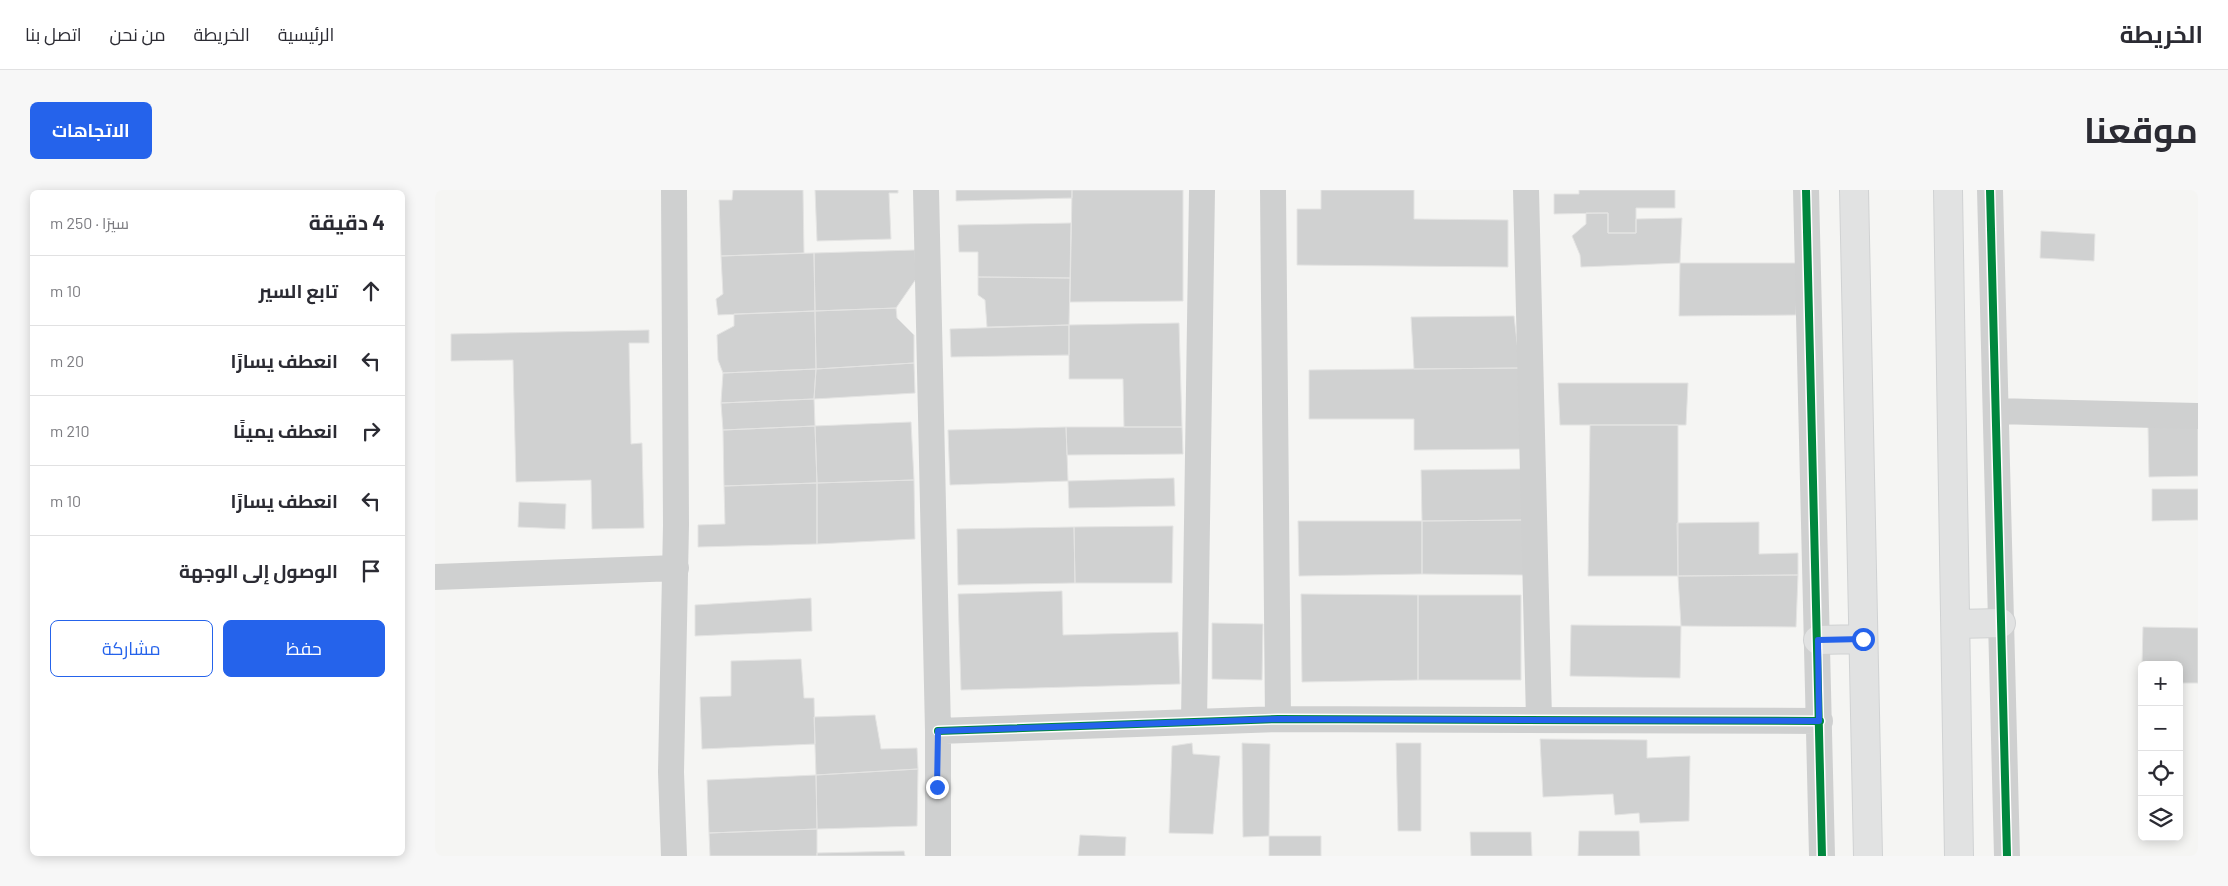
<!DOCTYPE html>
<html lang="ar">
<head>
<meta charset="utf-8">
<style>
  :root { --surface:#fff; --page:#f7f7f7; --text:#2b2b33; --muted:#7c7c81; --line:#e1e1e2; --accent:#2563eb }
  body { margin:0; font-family:Barlow,Cairo,sans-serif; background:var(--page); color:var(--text); direction:rtl }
  .controls { position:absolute; right:15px; bottom:15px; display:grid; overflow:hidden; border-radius:8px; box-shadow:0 2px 12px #0003 }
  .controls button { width:45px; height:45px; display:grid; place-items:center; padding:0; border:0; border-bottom:1px solid var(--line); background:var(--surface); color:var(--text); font:25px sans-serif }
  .stop { position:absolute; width:15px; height:15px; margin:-11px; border:4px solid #2563eb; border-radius:50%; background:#fff }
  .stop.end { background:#2563eb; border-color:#fff; box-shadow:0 1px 5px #0008 }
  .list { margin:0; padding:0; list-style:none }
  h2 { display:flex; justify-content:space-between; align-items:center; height:65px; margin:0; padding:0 20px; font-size:21px }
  h2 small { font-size:16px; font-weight:400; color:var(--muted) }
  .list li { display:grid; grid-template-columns:32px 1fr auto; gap:15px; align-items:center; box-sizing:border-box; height:70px; padding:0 20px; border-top:1px solid var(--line) }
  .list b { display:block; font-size:19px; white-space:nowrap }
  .list em { font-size:16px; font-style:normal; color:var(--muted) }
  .actions { display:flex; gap:10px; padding:15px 20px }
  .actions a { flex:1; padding:11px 0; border:1px solid var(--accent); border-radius:8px; text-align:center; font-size:18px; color:var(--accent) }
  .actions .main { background:var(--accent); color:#fff }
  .icon { flex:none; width:28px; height:28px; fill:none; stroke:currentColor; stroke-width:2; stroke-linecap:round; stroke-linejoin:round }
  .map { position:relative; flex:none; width:1763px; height:666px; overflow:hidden; direction:ltr; border-radius:8px }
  header { display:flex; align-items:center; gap:30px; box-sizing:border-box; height:70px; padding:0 25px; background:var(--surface); border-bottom:1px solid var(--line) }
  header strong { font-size:24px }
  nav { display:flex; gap:28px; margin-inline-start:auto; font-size:18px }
  .intro { display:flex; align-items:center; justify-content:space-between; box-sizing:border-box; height:120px; padding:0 30px }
  h1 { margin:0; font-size:35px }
  .button { padding:12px 22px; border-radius:8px; background:var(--accent); color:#fff; font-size:18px; font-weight:700 }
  main { display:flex; gap:30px; padding:0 30px }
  aside { flex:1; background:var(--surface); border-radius:8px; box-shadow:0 2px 12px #0003 }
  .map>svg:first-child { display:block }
  .building { fill:#d0d1d1; stroke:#e4e4e3 }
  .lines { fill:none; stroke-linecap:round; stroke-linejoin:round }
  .secondary-casing { stroke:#d0d2d3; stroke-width:30 }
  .street { stroke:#cfd0d0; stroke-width:26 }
  .secondary { stroke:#e1e2e2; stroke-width:28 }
  .cycleway-casing { stroke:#fff; stroke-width:11 }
  .cycleway { stroke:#00873e; stroke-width:8 }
  .route { stroke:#2563eb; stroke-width:6 }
</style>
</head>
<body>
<header>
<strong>الخريطة</strong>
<nav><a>الرئيسية</a><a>الخريطة</a><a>من نحن</a><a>اتصل بنا</a></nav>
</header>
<div class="intro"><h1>موقعنا</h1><a class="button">الاتجاهات</a></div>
<main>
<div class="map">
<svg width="1763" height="666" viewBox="0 0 1763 666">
  <rect width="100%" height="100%" fill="#f5f5f3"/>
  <path class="building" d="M298,0H368L369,63L286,66L284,10H297Z
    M380,0H463V3H454L456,49L382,51Z
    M521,0H637V8L521,11Z
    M637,0H748V111L635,112Z
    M886,0H979V29L1073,30V77L862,75V19H886Z
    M1144,0H1240V18H1201V43H1173V23L1119,24V4H1144Z
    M1151,23H1173V43H1201V29L1247,28L1245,73L1146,77L1145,65L1137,46L1151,34Z
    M636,33L635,88L543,87V62H524L523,35Z
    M1606,41L1660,44L1659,71L1605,68Z
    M480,60L481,89L461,118L380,121L379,63Z
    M379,63L380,121L283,125L281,109L288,104L286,66Z
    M1245,73H1363L1361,125L1244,126Z
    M543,87L635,88L634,135L552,137L550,110L543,105Z
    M461,118L462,128L479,145V173L381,179L380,121Z
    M380,121L381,179L288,183L283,170L282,145L299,136V124Z
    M1079,126L1085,178L979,179L976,127Z
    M744,133L747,237H689L688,189H634V135Z
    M634,135V165L516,167L515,139Z
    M214,140V153H194L196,254L207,253L209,338L157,339L156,290L81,292L78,170L16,171V144Z
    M479,173L480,203L379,209L381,179Z
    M1085,178L1086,259L979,260V229H874V180Z
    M381,179L379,209L286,213L288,183Z
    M1123,193H1253L1251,235H1125Z
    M379,209L380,236L288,240L286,213Z
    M476,232L479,290L382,293L380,236Z
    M1155,235H1243V386H1153Z
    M1763,235V286L1714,287L1713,236Z
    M380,236L382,293L289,296L288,240Z
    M631,237L633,291L515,295L513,240Z
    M631,237H747L748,264L632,265Z
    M1087,279L1088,330L987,331L986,280Z
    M739,288L740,316L634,318L633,291Z
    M479,290L480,349L382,354V293Z
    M382,293V354L263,357V335L290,334L289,296Z
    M1717,299H1763V330L1717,331Z
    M84,312L131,314L130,339L83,337Z
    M1088,330L1089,385L987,384V331Z
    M863,331H987V384L864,386Z
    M1324,332V364L1363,363V385L1243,386L1242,333Z
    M738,336L737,393H640L639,337Z
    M639,337L640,393L523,395L522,339Z
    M1363,385L1361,437L1246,436L1243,386Z
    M627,401L628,445L743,442L745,494L526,500L523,404Z
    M866,404L983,405V490L867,492Z
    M983,405H1086V490H983Z
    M376,408L377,441L260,446V415Z
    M777,433L828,434L827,490L777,489Z
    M1136,435L1246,436L1245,488L1135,486Z
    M1708,437L1763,438V493H1744V475H1707Z
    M366,469L369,508H379L380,554L267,559L265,507L296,506V471Z
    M440,525L446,559L482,558L483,579L381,585L379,527Z
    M1105,549L1212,550V568L1255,566L1254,631L1205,633L1204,623L1180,625L1178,604L1108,607Z
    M757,553L758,564L785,566L778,644L734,643L737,556Z
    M807,553L835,554L834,646L808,647Z
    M961,553H986V641H963Z
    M483,579L482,636L382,639L381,585Z
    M381,585L382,639L274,643L272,590Z
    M382,639V666H275L274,643Z
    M1144,641H1204L1205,666H1143Z
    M1035,642H1096L1097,666H1036Z
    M645,645L691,647L690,666H643Z
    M834,646H886V666H834Z
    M469,661L470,666H382V663Z"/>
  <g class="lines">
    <g class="secondary-casing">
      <path id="secondary" d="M1419,0L1433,666
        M1513,0L1524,666
        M1521,434L1566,433
        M1383,450L1428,449"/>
    </g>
    <path class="street" d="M239,0L241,335L236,582L239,666
      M491,0L503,541V666
      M838,0L843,529
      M1091,0L1104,529
      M1371,0L1387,666
      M1555,0L1572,666
      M1561,221L1763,226
      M0,387L241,378
      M759,532L767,0
      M503,541L843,529L1385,531"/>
    <use href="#secondary" class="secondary"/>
    <g class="cycleway-casing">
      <path id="cycleway" d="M1371,0L1387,666
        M1555,0L1572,666
        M503,541L843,529L1385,531"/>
    </g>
    <use href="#cycleway" class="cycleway"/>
  </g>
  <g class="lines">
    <path class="route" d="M502,597L503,541L843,529L1384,531L1383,450L1428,449"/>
  </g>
</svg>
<div class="controls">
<button>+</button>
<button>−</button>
<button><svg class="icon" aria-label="locate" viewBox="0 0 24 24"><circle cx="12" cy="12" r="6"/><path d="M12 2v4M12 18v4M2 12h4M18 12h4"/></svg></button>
<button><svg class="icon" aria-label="layers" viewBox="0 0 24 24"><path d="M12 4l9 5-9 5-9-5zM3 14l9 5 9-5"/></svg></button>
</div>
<div class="stop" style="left:1428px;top:449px"></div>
<div class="stop end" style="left:502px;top:597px"></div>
</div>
<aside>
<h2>4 دقيقة<small>سيرًا · 250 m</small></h2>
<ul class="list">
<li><svg class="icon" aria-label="ahead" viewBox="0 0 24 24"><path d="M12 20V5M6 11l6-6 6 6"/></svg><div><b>تابع السير</b></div><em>10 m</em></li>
<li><svg class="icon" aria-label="left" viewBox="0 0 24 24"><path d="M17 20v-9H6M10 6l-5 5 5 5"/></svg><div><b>انعطف يسارًا</b></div><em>20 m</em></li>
<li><svg class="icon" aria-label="right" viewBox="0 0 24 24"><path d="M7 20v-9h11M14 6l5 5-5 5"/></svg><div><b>انعطف يمينًا</b></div><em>210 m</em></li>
<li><svg class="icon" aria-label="left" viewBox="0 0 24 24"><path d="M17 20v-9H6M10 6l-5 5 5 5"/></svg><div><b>انعطف يسارًا</b></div><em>10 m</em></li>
<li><svg class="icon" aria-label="arrive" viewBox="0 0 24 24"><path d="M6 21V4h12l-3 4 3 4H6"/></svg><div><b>الوصول إلى الوجهة</b></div></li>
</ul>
<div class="actions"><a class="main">حفظ</a><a>مشاركة</a></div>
</aside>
</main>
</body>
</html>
